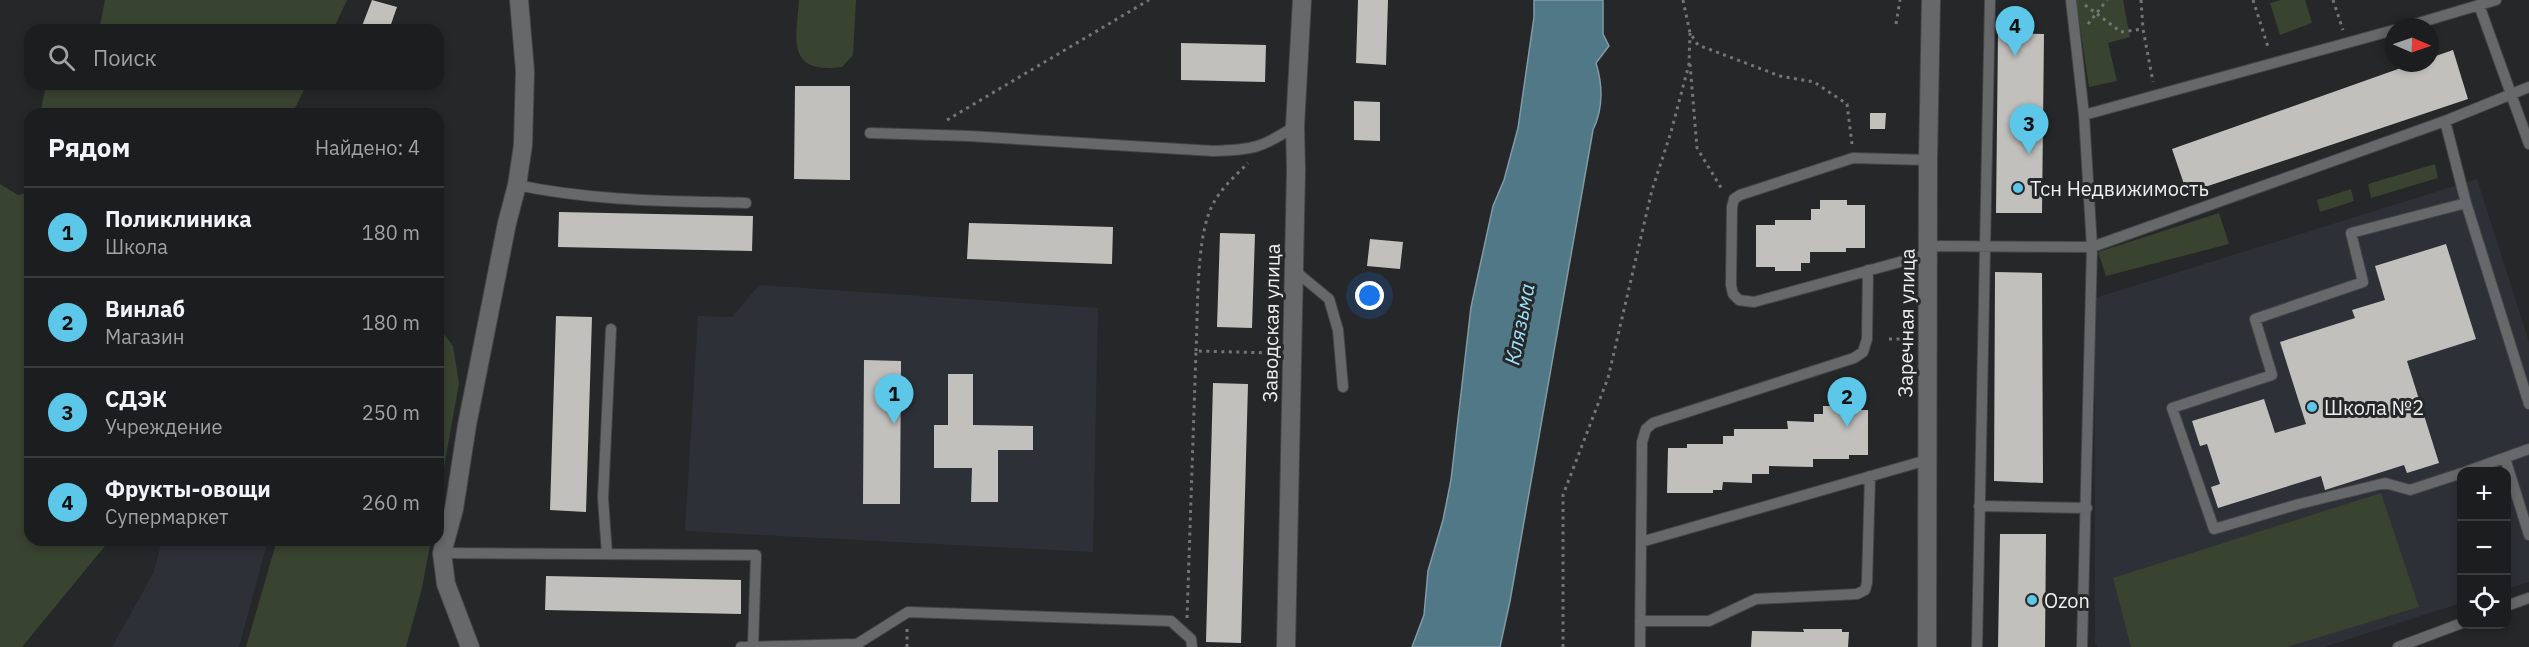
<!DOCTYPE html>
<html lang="ru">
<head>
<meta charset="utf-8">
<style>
  :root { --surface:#1c1d1f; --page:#252628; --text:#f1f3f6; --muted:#a0a2a4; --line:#3a3b3d; --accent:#5cc7e8 }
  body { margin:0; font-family:"IBM Plex Sans",sans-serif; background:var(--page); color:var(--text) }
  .controls { position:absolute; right:18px; bottom:18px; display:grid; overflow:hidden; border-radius:12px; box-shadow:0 3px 9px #0003 }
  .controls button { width:54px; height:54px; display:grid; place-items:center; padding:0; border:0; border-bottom:2px solid var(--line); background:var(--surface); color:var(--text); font:30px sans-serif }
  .compass { position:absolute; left:2385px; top:18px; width:54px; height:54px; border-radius:50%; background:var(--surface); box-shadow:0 3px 9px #0003; rotate:92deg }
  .you { position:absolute; left:1370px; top:296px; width:21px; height:21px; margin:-15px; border:4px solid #fff; border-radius:50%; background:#1a73e8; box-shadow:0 0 0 9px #1a73e833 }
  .badge { display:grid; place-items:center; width:39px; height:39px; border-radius:50%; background:var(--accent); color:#111; font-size:20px; font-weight:700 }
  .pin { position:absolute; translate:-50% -50px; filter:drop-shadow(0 2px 3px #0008) }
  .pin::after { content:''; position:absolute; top:32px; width:21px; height:18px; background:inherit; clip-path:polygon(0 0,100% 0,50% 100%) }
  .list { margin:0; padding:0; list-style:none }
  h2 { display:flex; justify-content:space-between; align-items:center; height:78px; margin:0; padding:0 24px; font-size:26px }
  h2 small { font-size:20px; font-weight:400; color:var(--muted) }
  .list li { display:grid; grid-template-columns:39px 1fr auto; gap:18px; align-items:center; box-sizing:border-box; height:90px; padding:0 24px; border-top:2px solid var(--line) }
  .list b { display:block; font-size:22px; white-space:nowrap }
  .list p { margin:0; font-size:20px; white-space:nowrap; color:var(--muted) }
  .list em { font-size:20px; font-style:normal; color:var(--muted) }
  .icon { flex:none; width:33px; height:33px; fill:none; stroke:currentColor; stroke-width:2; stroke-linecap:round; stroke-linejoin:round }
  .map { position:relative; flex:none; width:2529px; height:647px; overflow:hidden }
  .search { position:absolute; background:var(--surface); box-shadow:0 3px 9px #0003; left:24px; top:24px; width:420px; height:66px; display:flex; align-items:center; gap:15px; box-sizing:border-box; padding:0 21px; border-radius:18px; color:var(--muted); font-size:22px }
  .panel { position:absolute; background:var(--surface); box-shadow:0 3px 9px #0003; left:24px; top:108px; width:420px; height:438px; border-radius:18px }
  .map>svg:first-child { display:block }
  .built { fill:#2e3038 }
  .green { fill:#384330 }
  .water { fill:#517886; stroke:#809ba6; stroke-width:1.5 }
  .building { fill:#c2c0bd }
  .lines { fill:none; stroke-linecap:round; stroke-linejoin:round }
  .service-casing { stroke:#454547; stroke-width:12 }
  .minor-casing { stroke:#454547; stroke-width:20 }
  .path { stroke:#747577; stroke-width:3; stroke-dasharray:3 4.5; stroke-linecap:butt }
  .service { stroke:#67686a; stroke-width:10 }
  .minor { stroke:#67686a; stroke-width:18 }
  .poi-dot { fill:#5cc7e8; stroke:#262729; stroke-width:2 }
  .labels { text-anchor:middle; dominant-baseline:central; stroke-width:6; stroke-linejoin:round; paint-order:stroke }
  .poi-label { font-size:20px; fill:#eeeeef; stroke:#262729; text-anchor:start }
  .street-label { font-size:20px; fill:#eeeeef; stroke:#262729 }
  .water-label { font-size:21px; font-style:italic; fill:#9be1fb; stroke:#262729 }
</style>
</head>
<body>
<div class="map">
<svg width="2529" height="647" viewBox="0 0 2529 647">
  <rect width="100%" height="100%" fill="#262729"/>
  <path class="built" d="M2477,179L2529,342V582L2507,589L2506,472H2462L2461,603L2324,647H2098L2095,643V298Z
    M759,285L1098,308L1093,552L685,531L698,316L732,317Z
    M162,540H268L239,647H112L154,572Z"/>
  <path class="green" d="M105,0H347L333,30H99Z
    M799,0H856L853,55L842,67C786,74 796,41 799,0Z
    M2076,0H2123L2130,37L2108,43L2117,81L2089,87Z
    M2281,0H2305L2312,23L2280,35L2270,3Z
    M51,84H307L292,114H40L45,90Z
    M2435,164L2438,178L2371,198L2368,184Z
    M0,184L18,195L30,192V540H110L22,647H0Z
    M2351,189L2354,201L2320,212L2317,200Z
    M2219,213L2229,244L2106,276L2098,252Z
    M438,333H443L453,346L459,383L438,501Z
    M2381,493L2419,607L2287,647H2131L2113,578Z
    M277,540H431L422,588L406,647H246Z"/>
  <path class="water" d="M1534,0H1603V34L1609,46L1596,63C1603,86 1603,109 1593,130L1510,601L1500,647H1412L1424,615L1428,571L1443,520L1451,480L1471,307L1493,206L1504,180L1518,128L1534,17Z"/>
  <path class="building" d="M372,0L397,7L389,30H372L362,26Z
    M1358,0H1388L1386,65L1356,63Z
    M1998,33L2044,34L2042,213H1996Z
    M1181,43L1266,45L1265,82L1181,80Z
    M2453,50L2468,99L2187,193L2172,149L2415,63H2430V58Z
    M795,86H850V180L794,179Z
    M1354,101L1380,102V141L1354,140Z
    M1870,113H1886L1885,129H1870Z
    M1820,200H1847V205H1865V248H1846V252H1810V263H1801V271H1775V267H1756V225H1775V220H1811V209H1820Z
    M559,212L753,216L752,251L558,247Z
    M969,223L1113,227L1112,264L967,259Z
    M1220,233L1255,234L1252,328L1217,327Z
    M1370,239L1403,242L1400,269L1367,266Z
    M2446,244L2476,339L2407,361L2439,463L2407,473L2404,465L2325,490L2321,476L2218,508L2211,487L2220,484L2207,444L2200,446L2192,421L2264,399L2275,433L2306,424L2280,342L2355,318L2352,310L2385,300L2375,266Z
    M1995,272L2042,273L2043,483L1994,481Z
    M556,316L592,317L586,512L550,510Z
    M864,360L901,361L900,504H863Z
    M948,374H973V425L1033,426V450H998V502H971L972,468H934V425H948Z
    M1213,383L1248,384L1241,643L1206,642Z
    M1823,406H1849V410H1868V455H1849V459H1813V467L1769,466V474H1752V483L1723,482L1722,490H1713V493H1667L1668,448H1687V444H1723V436H1734V429H1788L1787,421L1814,422V414H1823Z
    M2000,534H2046L2045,647H1998Z
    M546,576L741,580V614L545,610Z
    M1803,629H1842V632H1849L1848,647H1751L1752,631L1804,632Z"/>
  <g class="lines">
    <g class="service-casing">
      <path id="service" d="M2071,0L2084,115L2092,247L2082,647
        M2479,5L2529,144
        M2405,27L2496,0
        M2084,115L2394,30
        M2445,121L2466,203L2529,404
        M870,133L969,136L1213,151C1252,150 1262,148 1295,126
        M1928,160L1853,158L1740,195L1734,199L1732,207L1731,285L1733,294L1739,300L1754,302L1929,254
        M517,185C592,201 670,201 746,203
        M1929,246L2092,247L2445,121L2529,87
        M1294,270L1329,299L1338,330L1343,387
        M1868,270L1867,339L1863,352L1854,358L1653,423L1646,429L1642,442L1641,542L1927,460
        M2505,458L2529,535
        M2465,472L2529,449
        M2462,473L2410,490L2385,483L2299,504L2214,529L2172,408L2272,375L2255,319L2363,282L2351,233L2466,203
        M1979,506L2087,508
        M442,553L756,555L753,646
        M607,554L603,498L611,329
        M2506,606L2529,598
        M1640,621H1709L1756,599L1857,594L1865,590L1867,583L1870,476
        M741,647L857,644L908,612L1171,621L1191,639L1192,647
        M1640,647L1641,542
        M1977,647L1990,0
        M2398,647L2462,623"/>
    </g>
    <g class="minor-casing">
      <path id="minor" d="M470,647L446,584L442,553L454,509L467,425L507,223L517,185L523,145L525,71L519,0
        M1286,647L1296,170L1295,126L1302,0
        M1927,647L1928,160L1931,0"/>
    </g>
    <path class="path" d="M1683,0L1690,33L1698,45L1780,76L1814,82L1847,104L1852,144
      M2141,0L2143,29L2153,82
      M2253,0L2269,50
      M2333,0L2343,30
      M2085,5L2121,32L2143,29
      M1896,24L1900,0
      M2088,24L2107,0
      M1690,64L1697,148L1723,191
      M947,120L1149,0
      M1889,339H1905
      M1196,351C1198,313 1196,248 1209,213C1216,193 1233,178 1248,163
      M1187,618L1196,351L1276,353
      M907,647V629
      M1563,647V495L1608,378L1652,190L1671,132L1689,64L1690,33"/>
    <use href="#service" class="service"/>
    <use href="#minor" class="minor"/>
  </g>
  <g class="poi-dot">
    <circle cx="2018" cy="188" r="6"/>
    <circle cx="2312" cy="407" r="6"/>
    <circle cx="2032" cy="600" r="6"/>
  </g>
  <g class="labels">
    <g class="poi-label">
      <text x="2030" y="188">Тсн Недвижимость</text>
      <text x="2324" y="407">Школа №2</text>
      <text x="2044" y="600">Ozon</text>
    </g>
    <g class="street-label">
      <text transform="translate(1271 323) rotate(-89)">Заводская улица</text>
      <text transform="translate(1906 323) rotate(-89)">Заречная улица</text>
    </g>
    <g class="water-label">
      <text transform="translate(1519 324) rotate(-79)">Клязьма</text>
    </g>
  </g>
</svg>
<div class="controls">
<button>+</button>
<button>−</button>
<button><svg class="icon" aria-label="locate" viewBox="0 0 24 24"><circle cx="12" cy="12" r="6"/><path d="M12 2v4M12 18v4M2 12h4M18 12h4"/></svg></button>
</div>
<svg class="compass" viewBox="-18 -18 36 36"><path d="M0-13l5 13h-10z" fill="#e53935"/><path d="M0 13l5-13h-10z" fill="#a0a2a4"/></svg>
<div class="you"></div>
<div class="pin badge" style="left:894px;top:424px">1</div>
<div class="pin badge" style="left:1847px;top:427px">2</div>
<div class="pin badge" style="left:2029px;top:154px">3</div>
<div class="pin badge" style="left:2015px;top:56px">4</div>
<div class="search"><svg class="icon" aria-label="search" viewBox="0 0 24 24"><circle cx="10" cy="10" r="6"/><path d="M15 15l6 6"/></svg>Поиск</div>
<section class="panel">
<h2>Рядом<small>Найдено: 4</small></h2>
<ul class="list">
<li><span class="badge">1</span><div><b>Поликлиника</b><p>Школа</p></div><em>180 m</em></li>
<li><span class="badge">2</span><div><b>Винлаб</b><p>Магазин</p></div><em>180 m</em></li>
<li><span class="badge">3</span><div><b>СДЭК</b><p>Учреждение</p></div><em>250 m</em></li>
<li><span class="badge">4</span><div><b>Фрукты-овощи</b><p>Супермаркет</p></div><em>260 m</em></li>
</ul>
</section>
</div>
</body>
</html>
